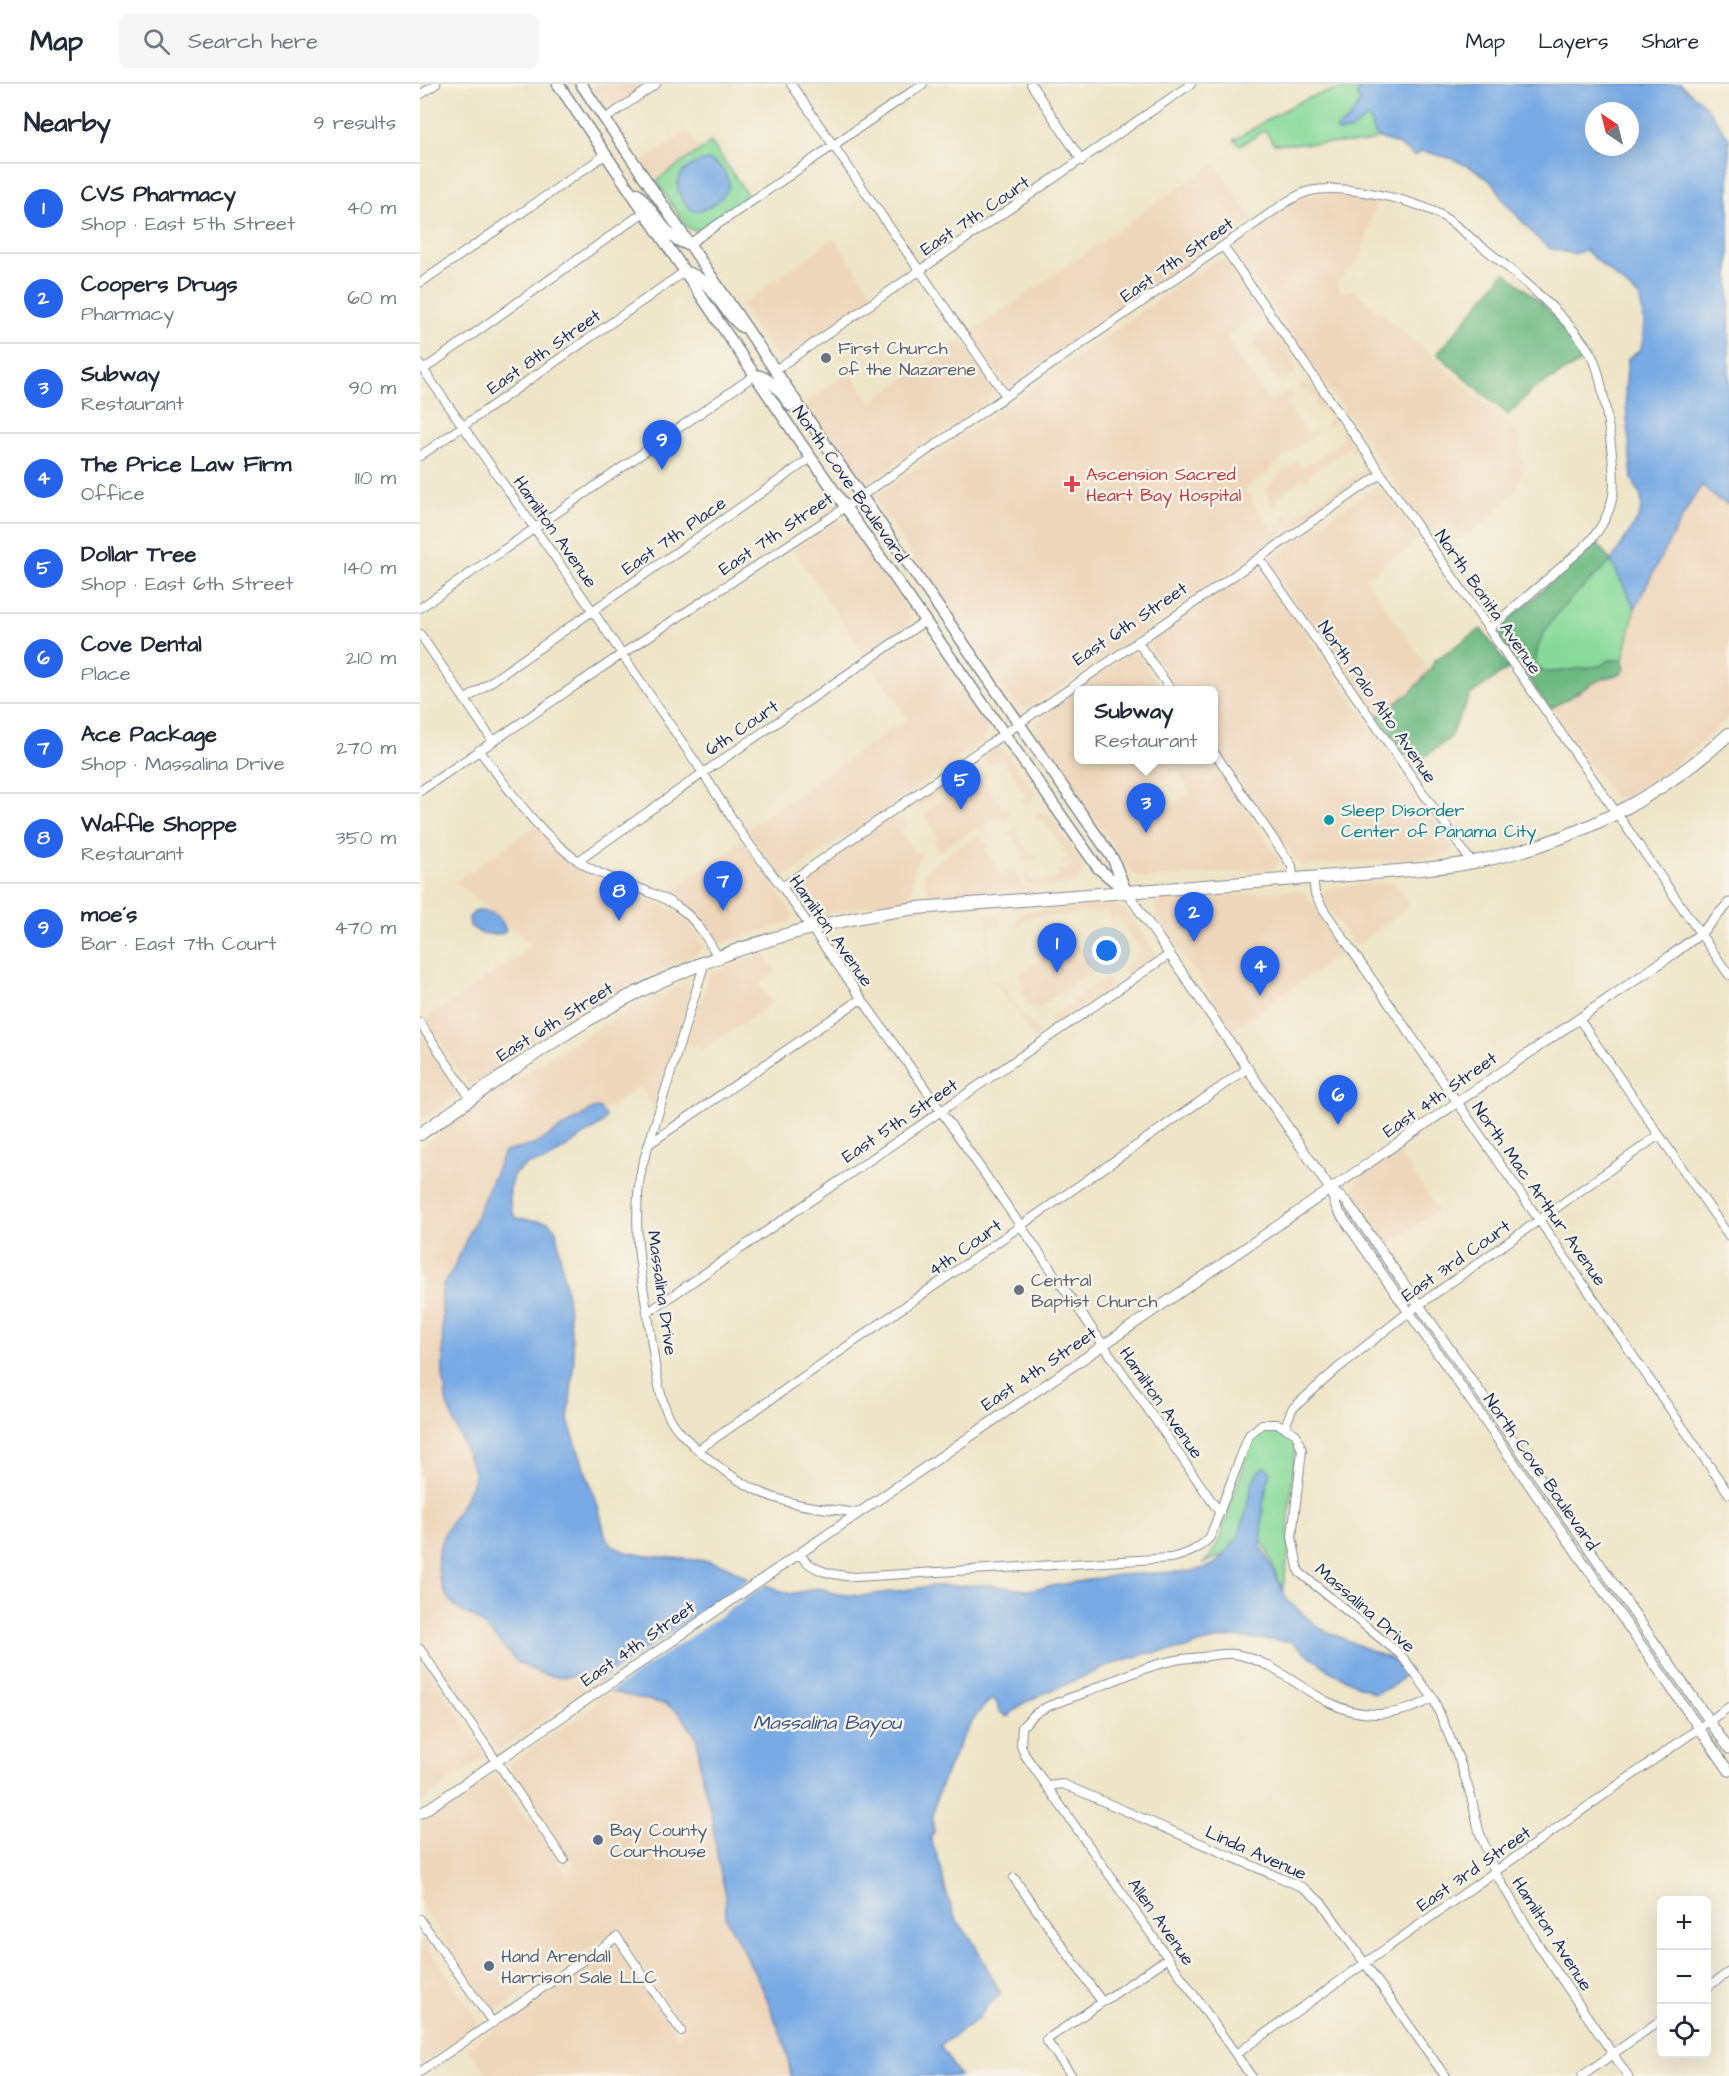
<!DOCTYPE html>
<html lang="en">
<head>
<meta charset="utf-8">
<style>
  :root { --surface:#fff; --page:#f6f6f7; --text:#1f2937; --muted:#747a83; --line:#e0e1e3; --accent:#2563eb }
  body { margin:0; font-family:"Architects Daughter",sans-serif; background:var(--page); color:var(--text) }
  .controls { position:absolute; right:18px; bottom:18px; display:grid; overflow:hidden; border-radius:9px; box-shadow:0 6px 24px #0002 }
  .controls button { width:54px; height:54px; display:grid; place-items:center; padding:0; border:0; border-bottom:2px solid var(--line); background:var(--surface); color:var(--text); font:30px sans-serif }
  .compass { position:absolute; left:1165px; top:18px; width:54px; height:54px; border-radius:50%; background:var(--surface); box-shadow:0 6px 24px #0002; rotate:325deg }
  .you { position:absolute; left:687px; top:867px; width:21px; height:21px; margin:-15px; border:4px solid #fff; border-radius:50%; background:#1a73e8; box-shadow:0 0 0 9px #1a73e833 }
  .badge { display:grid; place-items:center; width:39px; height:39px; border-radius:50%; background:var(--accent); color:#fff; font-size:20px; font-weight:700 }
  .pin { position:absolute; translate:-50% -50px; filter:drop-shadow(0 2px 3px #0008) }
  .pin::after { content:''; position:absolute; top:32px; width:21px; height:18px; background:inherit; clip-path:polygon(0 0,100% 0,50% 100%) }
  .popup { position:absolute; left:654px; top:602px; width:144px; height:78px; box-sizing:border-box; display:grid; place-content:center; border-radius:9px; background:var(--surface); filter:drop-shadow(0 2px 4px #0005); font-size:20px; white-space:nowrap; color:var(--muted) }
  .popup b { font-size:22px; color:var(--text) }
  .popup::after { content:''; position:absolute; left:50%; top:100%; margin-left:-12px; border:12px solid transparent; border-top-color:var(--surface) }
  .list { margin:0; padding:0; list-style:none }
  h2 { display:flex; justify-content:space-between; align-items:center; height:78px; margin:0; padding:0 24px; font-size:26px }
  h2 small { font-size:20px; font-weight:400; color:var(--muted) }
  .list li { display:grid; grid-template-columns:39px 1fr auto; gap:18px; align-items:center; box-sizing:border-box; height:90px; padding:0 24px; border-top:2px solid var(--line) }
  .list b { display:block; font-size:22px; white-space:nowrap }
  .list p { margin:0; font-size:20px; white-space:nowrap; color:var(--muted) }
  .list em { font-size:20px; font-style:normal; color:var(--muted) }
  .icon { flex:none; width:33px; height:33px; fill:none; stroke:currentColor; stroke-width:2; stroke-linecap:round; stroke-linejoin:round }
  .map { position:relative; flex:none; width:1309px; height:1992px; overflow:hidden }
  header { display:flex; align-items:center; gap:36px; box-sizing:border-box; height:84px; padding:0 30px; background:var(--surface); border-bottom:2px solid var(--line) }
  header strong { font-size:28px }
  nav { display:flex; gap:33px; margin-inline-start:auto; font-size:21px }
  .search { width:420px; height:54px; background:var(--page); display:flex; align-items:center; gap:15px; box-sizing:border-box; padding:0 21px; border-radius:9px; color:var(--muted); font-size:22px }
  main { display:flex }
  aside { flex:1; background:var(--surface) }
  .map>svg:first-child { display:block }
  .built { fill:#eed6bb; fill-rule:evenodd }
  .green { fill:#87d99a; stroke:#51847c; stroke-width:1.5 }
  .forest { fill:#6db982; stroke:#447470; stroke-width:1.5 }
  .water { fill:#79aae4; stroke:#4a6ca1; stroke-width:1.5; fill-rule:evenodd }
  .pier { fill:#eee5c8 }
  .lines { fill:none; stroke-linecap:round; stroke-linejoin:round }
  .minor-casing { stroke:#848a93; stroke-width:10 }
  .tertiary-casing { stroke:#848a93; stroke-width:11 }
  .secondary-casing { stroke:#848a93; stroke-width:13 }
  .primary-casing { stroke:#848a93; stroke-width:14 }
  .minor { stroke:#fff; stroke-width:8 }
  .tertiary { stroke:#fff; stroke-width:9 }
  .secondary { stroke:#fff; stroke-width:10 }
  .primary { stroke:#fff; stroke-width:12 }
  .worship-dot { fill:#6b7280; stroke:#f7f3e8; stroke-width:2 }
  .health-dot { fill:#e0444e; stroke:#f7f3e8; stroke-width:2 }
  .culture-dot { fill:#0f9aa8; stroke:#f7f3e8; stroke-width:2 }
  .service-dot { fill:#5c6f8a; stroke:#f7f3e8; stroke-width:2 }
  .labels { text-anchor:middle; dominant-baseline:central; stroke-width:5; stroke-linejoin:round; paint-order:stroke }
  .street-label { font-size:18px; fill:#1b2f5e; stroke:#f7f3e8 }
  .worship-label { font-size:18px; fill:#5b616d; stroke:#f7f3e8; text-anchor:start }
  .health-label { font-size:18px; fill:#be3a42; stroke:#f7f3e8; text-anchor:start }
  .culture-label { font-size:18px; fill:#0d838f; stroke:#f7f3e8; text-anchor:start }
  .service-label { font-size:18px; fill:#4e5e75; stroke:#f7f3e8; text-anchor:start }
  .water-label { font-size:20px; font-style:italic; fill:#375486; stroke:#f7f3e8 }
</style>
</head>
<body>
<header>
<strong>Map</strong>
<div class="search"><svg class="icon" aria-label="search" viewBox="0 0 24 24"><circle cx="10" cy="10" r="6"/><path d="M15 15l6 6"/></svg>Search here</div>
<nav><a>Map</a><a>Layers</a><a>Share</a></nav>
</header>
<main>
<aside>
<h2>Nearby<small>9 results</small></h2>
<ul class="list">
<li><span class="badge">1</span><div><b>CVS Pharmacy</b><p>Shop · East 5th Street</p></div><em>40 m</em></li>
<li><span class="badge">2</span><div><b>Coopers Drugs</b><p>Pharmacy</p></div><em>60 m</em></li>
<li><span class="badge">3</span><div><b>Subway</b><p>Restaurant</p></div><em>90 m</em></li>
<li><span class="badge">4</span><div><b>The Price Law Firm</b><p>Office</p></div><em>110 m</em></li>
<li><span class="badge">5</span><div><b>Dollar Tree</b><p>Shop · East 6th Street</p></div><em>140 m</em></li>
<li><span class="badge">6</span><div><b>Cove Dental</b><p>Place</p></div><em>210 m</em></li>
<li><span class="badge">7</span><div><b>Ace Package</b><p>Shop · Massalina Drive</p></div><em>270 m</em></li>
<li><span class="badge">8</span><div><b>Waffle Shoppe</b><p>Restaurant</p></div><em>350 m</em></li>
<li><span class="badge">9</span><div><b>moe´s</b><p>Bar · East 7th Court</p></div><em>470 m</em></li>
</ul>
</aside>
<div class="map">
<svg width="1309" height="1992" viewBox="0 0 1309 1992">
  <rect width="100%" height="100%" fill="#f7f3e8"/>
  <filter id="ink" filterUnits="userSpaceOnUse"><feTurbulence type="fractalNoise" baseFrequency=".0167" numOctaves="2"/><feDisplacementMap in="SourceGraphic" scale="12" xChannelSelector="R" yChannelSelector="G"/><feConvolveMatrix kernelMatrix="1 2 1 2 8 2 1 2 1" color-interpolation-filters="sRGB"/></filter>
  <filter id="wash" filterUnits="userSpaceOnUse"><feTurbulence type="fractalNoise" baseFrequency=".008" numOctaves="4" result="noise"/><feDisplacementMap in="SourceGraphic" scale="24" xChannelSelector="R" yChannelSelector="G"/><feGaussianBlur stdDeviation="1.35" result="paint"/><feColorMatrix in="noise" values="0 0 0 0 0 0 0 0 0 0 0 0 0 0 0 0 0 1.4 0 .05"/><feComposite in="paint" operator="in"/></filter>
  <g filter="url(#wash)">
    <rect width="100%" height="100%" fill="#eee5c8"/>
    <path class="built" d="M170,0H227L198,20L191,22L183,19Z
      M267,47L280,66L236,97L223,78Z
      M794,79L833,136L591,301H586L549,250Z
      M900,110L923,111L957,116L941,174L918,197L920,209L930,206L938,209L1089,339L1099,354L1103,384L1096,407L1085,420L1068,435L1023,465L1020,464L815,168L816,160L867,123L884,113Z
      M415,154L454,212L370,270L363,273L357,272L351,267L320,221Z
      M797,175L807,179L840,230L838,238L829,237L808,251L807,257L845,312L851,315L857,314L871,305L874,314L867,320L888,350L894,347L897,350L855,380L845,391L824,406L828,412L835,409L831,416L851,445L854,446L861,443L865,448L870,445L863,435V432L866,431L871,436L943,386L940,380L944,377L937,367L932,369L928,364L888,392L890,399L883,395L855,414L858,420L854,422L845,407L862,388L877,378L882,384L923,356L920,350L923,348L916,338L909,343L906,342V339L910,335L902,323L898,326L895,321L898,318L889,304L883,308L877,305L880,300L892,302L947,381V390L944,394L664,588L610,623L600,624L594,618L458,422L457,411Z
      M849,247L856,250L875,278V288L868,295L860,296L854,292L835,264L834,257L837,251L842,248Z
      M542,255L572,302L573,308L570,315L506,360L452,394L445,396L439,394L385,318L429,288L451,318Z
      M1283,401L1297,415L1309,421V633L1275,665L1250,684L1202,714L1196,715L1179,695L1130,625L1177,597L1202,589L1205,585L1203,576L1215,524L1242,471L1272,416Z
      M955,403L965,407L1000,456L945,494L1014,592L956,633L850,481L849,476Z
      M421,436L428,440L487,525L490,533L488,542L445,571L372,465L415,437Z
      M837,484L874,533L1031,758L1032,764L1028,771L882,782L873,772L794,659V606H757L747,591L731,565L732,555Z
      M500,551L509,556L565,637L568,644L567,652L563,657L363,795L327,745L488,634L451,580L489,554Z
      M710,568L718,572L742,606H659L670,596Z
      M658,607V676H790L859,775L858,782L852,785L725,795L713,790L615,649L617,637ZM756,687L771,708L749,723L734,702Z
      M578,663L586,668L662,777L664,786L657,798L649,801L483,815L397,831L389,829L378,812L382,799L427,763L547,680L571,665ZM567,668L565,675L569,681L581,674L606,711L601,715L604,720L613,718L615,709L630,730L619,728L615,731V736L618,738L623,735L649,773L641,780H650V784L639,785L637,795L611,797L610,791L608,790L605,792V796L612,803L604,804L594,788L589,787L582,791L565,766L570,760L555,752L506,786L504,791V801L512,811L485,814L492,806L494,784L503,767L495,770L480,748L487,743L486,738L479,734L468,735L494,716L493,722L498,724L552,687L553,682L549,680Z
      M562,690L569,693L564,698L582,724L589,723L588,734L584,735L581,731L565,742L569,751L557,747H550L519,768L512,758L519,753L502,730Z
      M116,742L165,786L257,828L275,845L284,863L278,869L218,896L174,920L55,1000L49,1002L5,936L113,862L35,798Z
      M599,742L601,743L595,748L613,772L619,771L616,777L602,778L601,776L607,772L591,751L583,754Z
      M323,756L373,831L369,838L303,859L291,851L272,828L259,818L245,811Z
      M974,798L990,821L935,863L906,820L903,813L904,807L910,803Z
      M878,806L885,809L926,866L813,945L736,831L735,820L743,816Z
      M696,820L706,826L737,870L734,876L712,891L704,889L702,885L717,874L715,871L721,867L697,832L689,836L688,828L602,834L601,841L598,842L596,840L599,833L607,827Z
      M567,830L577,832L582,839L580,842L569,843L568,895L581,899L601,930L617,944L620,950L616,957L579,901L567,896Z
      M660,848L654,855L675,885L618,924L610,923L605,917L607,910L602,909L605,902L598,891L648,857L646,851Z
      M343,869L357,888L340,900L353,919L282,966L279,962L266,959L290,890Z
      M685,893L691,899L689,907L642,939L636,940L630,937L631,933Z
      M266,899L271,906L235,1026L220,1003L109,1076L101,1063L22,1203L23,1291L27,1320L55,1390L44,1418L21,1459L17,1478L21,1500L33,1519L53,1532L96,1577L104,1582L131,1592L163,1591L182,1599L159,1613L148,1618L80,1665H77L0,1555V1061L132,971L216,922Z
      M0,944L39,1006L40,1010L0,1038Z
      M978,1067L1018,1126L967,1161L934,1113L932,1105L936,1098Z
      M0,1575L61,1662L65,1673L0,1719Z
      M188,1607L245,1620L260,1629L277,1654L281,1688L291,1728L298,1776L305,1807L308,1839L342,1903L366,1964L371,1992H68L47,1964L195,1864L199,1866L258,1952L266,1946L205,1859L206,1850L201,1842L81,1925L74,1927L0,1820V1740L73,1691L77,1693L108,1737L112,1738L146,1789L155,1783L89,1681L177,1619L176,1616Z
      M0,1851L58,1937L54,1944L0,1981Z"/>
    <path class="green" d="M945,0L939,5L937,12L941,17L929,36L921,41L949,33L953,47L960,54L958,55L942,59L854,60L845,46L821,61L814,56C839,42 864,23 891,13C909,6 927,5 945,0Z
      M291,58L329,113C318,121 286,147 274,146C270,146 268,144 265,141L236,97Z
      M1191,477L1215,524L1203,576H1189L1180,582L1136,588H1125L1116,581C1113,539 1165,504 1191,477Z
      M849,1345C863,1346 872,1352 875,1365L868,1444L869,1466L863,1504C852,1488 851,1465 837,1452L812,1468L782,1479L788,1475L799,1457L832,1356L839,1348Z"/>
    <path class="forest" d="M1085,188L1126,223L1169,274L1112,306L1088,331L1017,270Z
      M1176,458L1191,477C1165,504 1113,539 1116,581L1125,588H1136L1180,582L1189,576H1203L1205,585L1202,589L1177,597L1130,625L1081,555L1080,544Z
      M1061,545L1089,584L1050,611L1029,655L993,681L957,633L991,608L1010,586L1015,576Z"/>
    <path class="water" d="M946,0H1260L1284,20L1309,54V421L1297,415L1282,401L1272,416L1242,471L1215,524L1191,477L1219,433L1222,422L1221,413L1212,395L1205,307L1208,275L1219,267L1222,261L1224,238L1220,214L1165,166L1154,170L1129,164L1116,153L1084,117L1075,101L1057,87L1033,75L1002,67L994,72L979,61L960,54L955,50L949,33L929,47L918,48L916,45L929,36L941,17L937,12L939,5ZM1174,27H1210V63H1174Z
      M289,76C300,79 309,92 309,103C303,115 286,129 272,126C246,105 258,80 289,76Z
      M56,827C72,826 80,831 86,846L81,850H62L50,842L49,833Z
      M179,1024L186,1032L183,1039L125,1077L108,1080L93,1091L90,1103V1118L92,1128L96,1134L128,1138L136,1146L148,1219L154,1277L148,1337L179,1426L186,1454L192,1462L207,1468L227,1472L289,1477L304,1481L331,1496L370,1510L400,1504L417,1510L441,1512L512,1502L572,1501L607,1506L699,1491L773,1487L791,1482L799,1476L818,1453L825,1432L832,1399L838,1388L844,1383L850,1387L843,1422L841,1462L868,1517L899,1544L984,1581L990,1587L974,1601L955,1610L912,1588L870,1557L810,1553L782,1559L768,1564L725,1570L698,1578L625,1609L602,1620L587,1633L579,1627L577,1619L573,1615C552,1625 523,1693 516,1716C513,1726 512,1738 514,1748L510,1754L521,1783L525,1805L534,1832L555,1861L581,1910L564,1925L559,1934L520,1962L540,1992H371L366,1964L342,1903L306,1834L305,1807L298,1777L291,1728L281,1689L277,1654L260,1629L245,1620L188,1607C171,1584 156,1595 132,1592C119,1590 107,1584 96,1577C83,1563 70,1546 54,1533C50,1530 46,1531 42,1528C18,1511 12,1478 23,1453C33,1431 49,1414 55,1390L27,1320L23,1291L22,1203L34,1184L84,1068L114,1061L173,1025Z"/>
    <path class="pier" d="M332,1493L348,1499L187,1610L177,1599Z"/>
  </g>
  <g filter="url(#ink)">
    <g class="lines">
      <g class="minor-casing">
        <path id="minor" d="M371,0L586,312
          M611,0L662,77
          M0,11L16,0
          M185,35L236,0
          M269,160L503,0
          M803,162L1309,891
          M0,199L185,71
          M0,281L172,526L283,689L324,753L362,803L498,994L800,1429
          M3,286L224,128
          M355,286L771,0
          M0,372L264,188
          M839,474L1052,779
          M0,524L335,291
          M0,550L73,657
          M717,557L751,606
          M45,616L391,374
          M59,666C89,705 117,748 157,776C187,798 227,802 258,823C276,835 287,854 298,873
          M794,668L872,782L873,795
          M0,707L202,570L411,433L865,119C873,114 881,109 890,107C922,100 985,114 1015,128C1030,135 1042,147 1055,157C1091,185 1150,233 1172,272C1183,291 1197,389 1193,411C1189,433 1178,450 1162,465L1069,545
          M158,777L283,689L505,537
          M893,793L895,810L904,826L1309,1410
          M362,803L961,390
          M285,878L222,1082C212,1132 219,1183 228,1232C233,1262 235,1297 246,1326C253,1344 269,1358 284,1371C307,1390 333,1408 362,1416C387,1424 413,1425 438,1429
          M1159,935L1309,1152
          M0,939L51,1015
          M229,1060L441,915
          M227,1229L750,870
          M865,1343L872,1325L918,1284L985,1231L1239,1051
          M278,1366L828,984
          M379,1470C393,1488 413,1491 435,1493L751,1474C768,1470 779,1465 790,1453L829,1351L842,1340H858L876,1350L882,1366L872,1453L879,1488L981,1571L1013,1614L1039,1675L1051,1712L1059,1747L1075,1788L1119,1862L1208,1992
          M0,1565L144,1776
          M627,1702L643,1700L884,1804L902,1819L1025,1992
          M594,1794L682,1918
          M0,1835L73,1939
          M1286,1904L1309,1888
          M816,1970L1309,1623
          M0,1988L197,1853L261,1947
          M652,1992L626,1956L748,1874
          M831,1992L605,1671L601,1662L602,1643C606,1639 610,1634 615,1630C628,1620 646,1616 661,1610C689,1599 722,1583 751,1577C761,1574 773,1574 783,1573C793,1571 805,1569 815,1570C852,1577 876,1602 908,1618C942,1636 980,1633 1013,1614
          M1162,1992L1242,1935"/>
      </g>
      <g class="tertiary-casing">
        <path id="tertiary" d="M707,808L910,1105L917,1125L1309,1687
          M910,1105L927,1118L1309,1665
          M0,1730L1249,873L1280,850L1309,819"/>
      </g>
      <g class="secondary-casing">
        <path id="secondary" d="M138,0L380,358L678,784L707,808
          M161,0L386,332L693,775L705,805
          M217,109C231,122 250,161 269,160
          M266,188C290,193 301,227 322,243
          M335,291C352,293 361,310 371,322"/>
      </g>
      <g class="primary-casing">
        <path id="primary" d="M0,1050C69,1003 136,951 210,912C300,866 397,837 497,824L967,788C996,785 1026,784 1054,778C1150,760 1237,716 1309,650"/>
      </g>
      <use href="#minor" class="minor"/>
      <use href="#tertiary" class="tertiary"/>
      <use href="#secondary" class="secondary"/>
      <use href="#primary" class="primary"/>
    </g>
  </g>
  <g class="worship-dot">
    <circle cx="406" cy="274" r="6"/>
    <circle cx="599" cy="1206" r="6"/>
  </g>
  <path class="health-dot" d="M649 391h6v6h6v6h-6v6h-6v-6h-6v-6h6z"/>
  <circle class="culture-dot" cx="909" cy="736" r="6"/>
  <g class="service-dot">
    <circle cx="178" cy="1756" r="6"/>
    <circle cx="69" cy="1882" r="6"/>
  </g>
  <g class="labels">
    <g class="street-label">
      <text transform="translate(555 132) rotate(-34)">East 7th Court</text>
      <text transform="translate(757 176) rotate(-35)">East 7th Street</text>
      <text transform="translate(124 268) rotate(-35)">East 8th Street</text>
      <text transform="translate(430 400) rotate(55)">North Cove Boulevard</text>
      <text transform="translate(135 448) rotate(55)">Hamilton Avenue</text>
      <text transform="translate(356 450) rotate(-34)">East 7th Street</text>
      <text transform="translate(254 452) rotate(-35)">East 7th Place</text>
      <text transform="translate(1068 518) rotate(55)">North Bonita Avenue</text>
      <text transform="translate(710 540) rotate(-34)">East 6th Street</text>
      <text transform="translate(957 618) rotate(55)">North Palo Alto Avenue</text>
      <text transform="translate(322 644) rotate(-34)">6th Court</text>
      <text transform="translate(411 847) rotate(55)">Hamilton Avenue</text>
      <text transform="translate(135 938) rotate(-32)">East 6th Street</text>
      <text transform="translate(1020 1011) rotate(-35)">East 4th Street</text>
      <text transform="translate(480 1037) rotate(-34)">East 5th Street</text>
      <text transform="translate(1119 1110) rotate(55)">North Mac Arthur Avenue</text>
      <text transform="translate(545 1164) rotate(-35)">4th Court</text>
      <text transform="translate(1036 1177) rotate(-35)">East 3rd Court</text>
      <text transform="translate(242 1209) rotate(82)">Massalina Drive</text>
      <text transform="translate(619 1285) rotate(-34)">East 4th Street</text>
      <text transform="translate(741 1319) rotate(55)">Hamilton Avenue</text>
      <text transform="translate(1121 1388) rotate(55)">North Cove Boulevard</text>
      <text transform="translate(945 1524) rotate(41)">Massalina Drive</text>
      <text transform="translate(218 1560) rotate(-35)">East 4th Street</text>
      <text transform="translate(836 1769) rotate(24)">Linda Avenue</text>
      <text transform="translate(1054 1785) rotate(-35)">East 3rd Street</text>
      <text transform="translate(741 1838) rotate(55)">Allen Avenue</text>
      <text transform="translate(1132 1850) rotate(57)">Hamilton Avenue</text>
    </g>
    <g class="worship-label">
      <text x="418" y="264">First Church<tspan x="418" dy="21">of the Nazarene</tspan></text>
      <text x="611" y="1196">Central<tspan x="611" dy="21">Baptist Church</tspan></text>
    </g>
    <g class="health-label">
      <text x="666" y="390">Ascension Sacred<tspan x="666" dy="21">Heart Bay Hospital</tspan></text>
    </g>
    <g class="culture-label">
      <text x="921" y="726">Sleep Disorder<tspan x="921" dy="21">Center of Panama City</tspan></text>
    </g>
    <g class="service-label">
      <text x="190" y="1746">Bay County<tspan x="190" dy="21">Courthouse</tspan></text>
      <text x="81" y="1872">Hand Arendall<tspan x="81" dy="21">Harrison Sale LLC</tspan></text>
    </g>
    <g class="water-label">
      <text x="407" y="1639">Massalina Bayou</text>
    </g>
  </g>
</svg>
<div class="controls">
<button>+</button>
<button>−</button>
<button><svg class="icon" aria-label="locate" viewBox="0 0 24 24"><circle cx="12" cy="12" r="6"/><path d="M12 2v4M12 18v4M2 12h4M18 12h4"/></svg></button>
</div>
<svg class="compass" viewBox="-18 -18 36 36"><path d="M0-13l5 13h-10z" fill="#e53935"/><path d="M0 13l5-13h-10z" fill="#747a83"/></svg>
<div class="you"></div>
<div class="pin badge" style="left:637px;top:889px">1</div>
<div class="pin badge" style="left:774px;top:858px">2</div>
<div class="pin badge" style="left:726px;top:749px">3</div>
<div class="popup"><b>Subway</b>Restaurant</div>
<div class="pin badge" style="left:840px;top:912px">4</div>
<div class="pin badge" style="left:541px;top:726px">5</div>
<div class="pin badge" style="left:918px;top:1041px">6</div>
<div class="pin badge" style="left:303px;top:827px">7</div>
<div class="pin badge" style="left:199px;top:837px">8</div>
<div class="pin badge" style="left:242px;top:386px">9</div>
</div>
</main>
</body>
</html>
